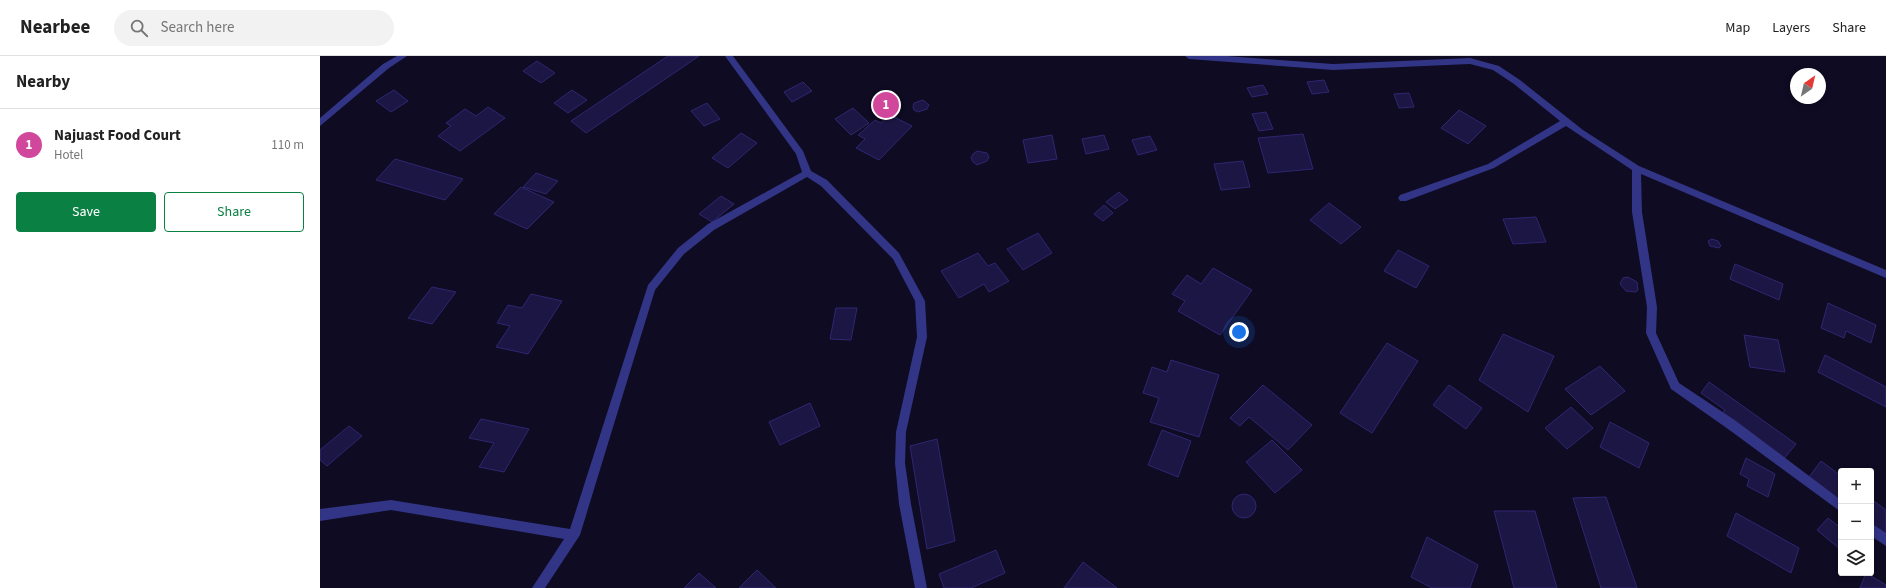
<!DOCTYPE html>
<html lang="en">
<head>
<meta charset="utf-8">
<style>
  :root { --surface:#fff; --page:#f2f2f2; --text:#222; --muted:#767676; --line:#e0e0e0; --accent:#0b8043 }
  body { margin:0; font-family:"Source Sans 3",sans-serif; background:var(--page); color:var(--text) }
  .controls { position:absolute; right:12px; bottom:12px; display:grid; overflow:hidden; border-radius:4px; box-shadow:0 2px 6px #0003 }
  .controls button { width:36px; height:36px; display:grid; place-items:center; padding:0; border:0; border-bottom:1px solid var(--line); background:var(--surface); color:var(--text); font:20px sans-serif }
  .compass { position:absolute; left:1470px; top:12px; width:36px; height:36px; border-radius:50%; background:var(--surface); box-shadow:0 2px 6px #0003; rotate:34deg }
  .you { position:absolute; left:919px; top:276px; width:14px; height:14px; margin:-10px; border:3px solid #fff; border-radius:50%; background:#1a73e8; box-shadow:0 0 0 6px #1a73e833 }
  .badge { display:grid; place-items:center; width:26px; height:26px; border-radius:50%; background:var(--accent); color:#fff; font-size:13px; font-weight:700 }
  .pin { position:absolute; translate:-50% -50%; border:2px solid #fff; box-shadow:0 1px 4px #0006 }
  .list { margin:0; padding:0; list-style:none }
  h2 { display:flex; justify-content:space-between; align-items:center; height:52px; margin:0; padding:0 16px; font-size:17px }
  h2 small { font-size:13px; font-weight:400; color:var(--muted) }
  .list li { display:grid; grid-template-columns:26px 1fr auto; gap:12px; align-items:center; box-sizing:border-box; height:72px; padding:0 16px; border-top:1px solid var(--line) }
  .list b { display:block; font-size:15px; white-space:nowrap }
  .list p { margin:0; font-size:13px; white-space:nowrap; color:var(--muted) }
  .list em { font-size:13px; font-style:normal; color:var(--muted) }
  .actions { display:flex; gap:8px; padding:12px 16px }
  .actions a { flex:1; padding:9px 0; border:1px solid var(--accent); border-radius:4px; text-align:center; font-size:14px; color:var(--accent) }
  .actions .main { background:var(--accent); color:#fff }
  .icon { flex:none; width:22px; height:22px; fill:none; stroke:currentColor; stroke-width:2; stroke-linecap:round; stroke-linejoin:round }
  .map { position:relative; flex:none; width:1566px; height:532px; overflow:hidden }
  header { display:flex; align-items:center; gap:24px; box-sizing:border-box; height:56px; padding:0 20px; background:var(--surface); border-bottom:1px solid var(--line) }
  header strong { font-size:19px }
  nav { display:flex; gap:22px; margin-inline-start:auto; font-size:14px }
  .search { width:280px; height:36px; background:var(--page); display:flex; align-items:center; gap:10px; box-sizing:border-box; padding:0 14px; border-radius:22px; color:var(--muted); font-size:15px }
  main { display:flex }
  aside { flex:1; background:var(--surface) }
  .map>svg:first-child { display:block }
  .building { fill:#1c1644; stroke:#302672 }
  .lines { fill:none; stroke-linecap:round; stroke-linejoin:round }
  .street { fill:#323485; fill-rule:evenodd }
</style>
</head>
<body>
<header>
<strong>Nearbee</strong>
<div class="search"><svg class="icon" aria-label="search" viewBox="0 0 24 24"><circle cx="10" cy="10" r="6"/><path d="M15 15l6 6"/></svg>Search here</div>
<nav><a>Map</a><a>Layers</a><a>Share</a></nav>
</header>
<main>
<aside>
<h2>Nearby<small></small></h2>
<ul class="list">
<li><span class="badge" style="background:#d1479c">1</span><div><b>Najuast Food Court</b><p>Hotel</p></div><em>110 m</em></li>
</ul>
<div class="actions"><a class="main">Save</a><a>Share</a></div>
</aside>
<div class="map">
<svg width="1566" height="532" viewBox="0 0 1566 532">
  <rect width="100%" height="100%" fill="#0e0b22"/>
  <path class="building" d="M348,0H379L266,77L251,65Z
    M217,5L235,17L221,27L203,15Z
    M1004,24L1009,36L992,38L987,26Z
    M483,26L492,35L472,46L464,36Z
    M943,29L948,38L932,41L927,32Z
    M74,34L88,45L71,56L56,45Z
    M252,34L267,44L248,57L234,47Z
    M1089,37L1094,51L1079,52L1074,38Z
    M603,44L609,49L607,53L598,56L594,54L593,51L594,47Z
    M387,47L400,63L384,70L371,55Z
    M168,51L185,62L140,95L118,80L131,70L126,67L145,53L156,60Z
    M533,52L549,67L531,79L515,63Z
    M1139,54L1166,70L1148,88L1121,72Z
    M946,56L953,73L939,75L932,58Z
    M570,59L592,70L559,104L536,92L545,83L538,79L555,64L561,67Z
    M421,77L437,87L408,112L392,102Z
    M983,78L993,113L948,117L938,82Z
    M732,79L737,103L708,107L703,84Z
    M784,79L789,93L766,98L762,83Z
    M830,80L837,94L818,99L812,84Z
    M657,95L667,97L669,101L667,105L657,109L653,106L651,102L653,98Z
    M75,103L143,123L125,144L56,124Z
    M923,105L930,131L901,134L894,108Z
    M216,117L238,125L226,138L203,131Z
    M201,131L234,146L207,173L174,158Z
    M799,136L808,144L795,153L786,146Z
    M401,140L414,148L392,166L379,158Z
    M1009,147L1041,171L1021,188L990,164Z
    M784,149L793,157L783,165L774,158Z
    M1216,161L1226,186L1193,188L1183,163Z
    M718,177L732,197L703,214L687,193Z
    M1392,183L1398,185L1401,190L1399,192L1390,190L1388,185Z
    M1078,194L1109,210L1096,232L1064,215Z
    M658,197L668,210L675,207L689,225L669,236L664,228L639,242L621,215Z
    M1415,208L1463,228L1459,244L1410,223Z
    M893,212L932,234L900,279L858,255L865,245L852,238L867,219L881,228Z
    M1308,221L1317,226L1318,234L1316,236L1306,235L1300,228L1303,222Z
    M112,231L136,236L112,268L88,262Z
    M211,238L242,245L208,298L176,291L190,270L177,267L188,249L202,252Z
    M1508,247L1556,269L1551,287L1526,275L1524,282L1501,272Z
    M516,252H537L531,284L510,283Z
    M1183,278L1234,300L1208,356L1159,324Z
    M1424,279L1458,284L1465,316L1430,311Z
    M1067,287L1098,305L1052,377L1020,357Z
    M1505,299L1566,331V351L1498,316Z
    M851,304L899,319L879,381L830,366L839,342L823,337L832,311L847,316Z
    M1280,310L1305,335L1271,359L1245,333Z
    M1389,326L1476,388L1462,405L1399,360L1405,354L1381,337Z
    M943,329L992,369L968,394L929,361L920,370L910,362Z
    M1129,329L1162,352L1146,373L1113,349Z
    M490,347L500,370L460,389L449,366Z
    M1251,351L1273,372L1247,393L1225,372Z
    M161,363L209,373L184,416L159,411L174,387L149,382Z
    M1290,366L1329,387L1319,412L1280,391Z
    M29,370L42,380L7,410L0,404V394Z
    M842,374L871,385L858,421L828,409Z
    M617,383L635,485L607,493L590,390Z
    M952,384L982,414L955,437L926,406Z
    M1426,402L1455,418L1448,441L1427,430L1429,423L1420,418Z
    M1501,405L1521,420V445L1489,421Z
    M912 450a12 12 0 1 1 24 0a12 12 0 1 1-24 0Z
    M1286,441L1317,532H1281L1253,442Z
    M1551,443L1566,454V479L1551,468Z
    M1174,455H1215L1237,532H1194Z
    M1416,457L1479,492L1471,517L1407,480Z
    M1508,462L1521,472V494L1497,474Z
    M1107,481L1158,509L1150,532H1112L1091,521Z
    M676,494L685,517L651,532H624L619,518Z
    M763,506L797,532H744Z
    M437,514L456,532H419Z
    M379,517L396,532H364Z
    M1546,517L1566,529V532H1540Z"/>
  <g class="lines">
    <path class="street" d="M77,0H87L69,12L0,70V62L63,8Z
      M405,0H413L483,95L491,115L507,124L579,197L605,245L607,281L586,376L585,407L591,448L607,532H595L579,448L575,407L576,376L597,281L595,245L573,203L501,130L487,121L394,174L364,198L335,234L260,479L225,532H212L244,483L71,454L0,465V453L71,444L250,473L328,229L358,192L388,168L482,116L476,98Z
      M865,0H907L1013,8L1150,2L1179,10L1200,24L1263,74L1319,110L1566,214V222L1321,118L1322,156L1337,251L1336,277L1359,327L1416,365L1521,444V456L1408,373L1351,333L1326,277L1327,251L1312,156V114L1246,70L1174,112L1086,145H1080L1078,142L1080,139L1168,108L1240,65L1194,28L1173,14L1150,8L1013,14L869,3Z
      M1551,467L1566,477V490L1551,480Z"/>
  </g>
</svg>
<div class="controls">
<button>+</button>
<button>−</button>
<button><svg class="icon" aria-label="layers" viewBox="0 0 24 24"><path d="M12 4l9 5-9 5-9-5zM3 14l9 5 9-5"/></svg></button>
</div>
<svg class="compass" viewBox="-18 -18 36 36"><path d="M0-13l5 13h-10z" fill="#e53935"/><path d="M0 13l5-13h-10z" fill="#767676"/></svg>
<div class="you"></div>
<div class="pin badge" style="left:566px;top:49px;background:#d1479c">1</div>
</div>
</main>
</body>
</html>
